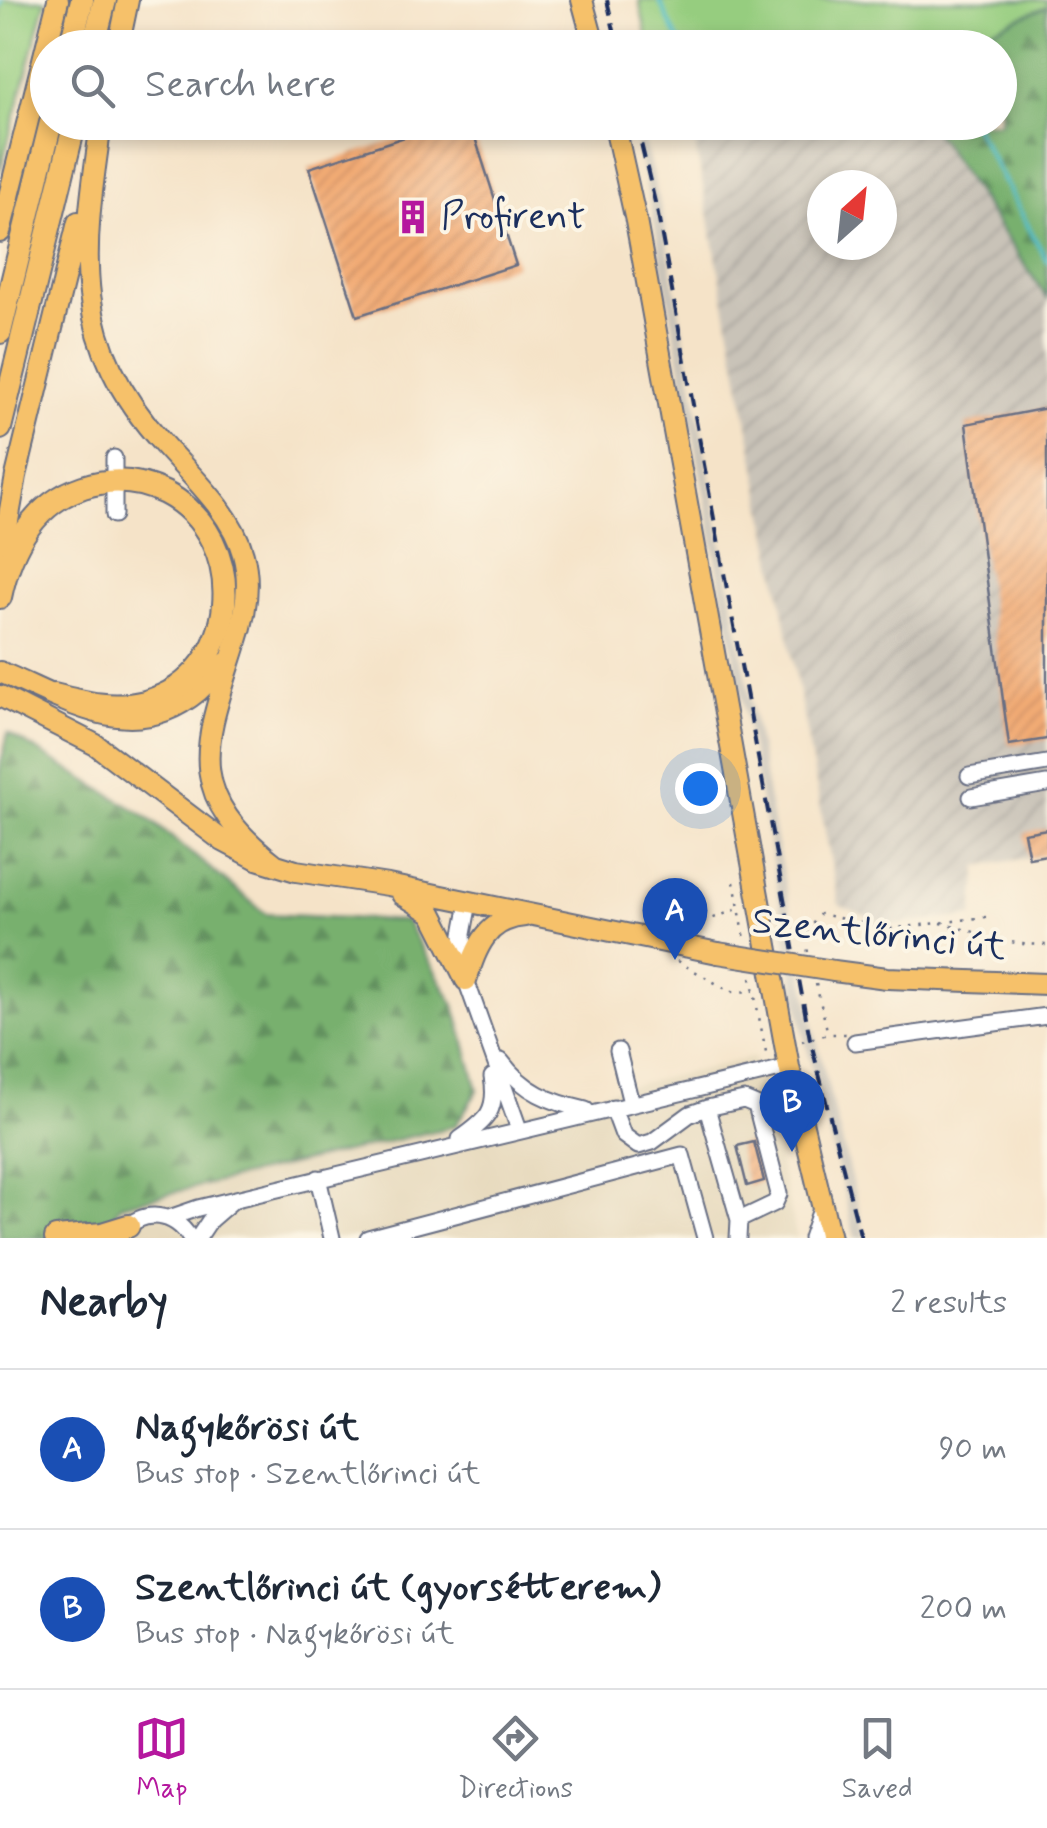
<!DOCTYPE html>
<html lang="en">
<head>
<meta charset="utf-8">
<style>
  :root { --surface:#fff; --page:#f2f2f3; --text:#1f2937; --muted:#747a83; --line:#e0e1e3; --accent:#b5179e }
  body { margin:0; font-family:Mynerve,sans-serif; background:var(--page); color:var(--text) }
  .compass { position:absolute; left:807px; top:170px; width:90px; height:90px; border-radius:50%; background:var(--surface); box-shadow:0 5px 15px #0003; rotate:27deg }
  .you { position:absolute; left:700px; top:788px; width:35px; height:35px; margin:-25px; border:8px solid #fff; border-radius:50%; background:#1a73e8; box-shadow:0 0 0 15px #1a73e833 }
  .badge { display:grid; place-items:center; width:65px; height:65px; border-radius:50%; background:var(--accent); color:#fff; font-size:32px; font-weight:700 }
  .pin { position:absolute; translate:-50% -82px; filter:drop-shadow(0 2px 5px #0008) }
  .pin::after { content:''; position:absolute; top:52px; width:35px; height:30px; background:inherit; clip-path:polygon(0 0,100% 0,50% 100%) }
  .list { margin:0; padding:0; list-style:none }
  h2 { display:flex; justify-content:space-between; align-items:center; height:130px; margin:0; padding:0 40px; font-size:42px }
  h2 small { font-size:32px; font-weight:400; color:var(--muted) }
  .list li { display:grid; grid-template-columns:65px 1fr auto; gap:30px; align-items:center; box-sizing:border-box; height:160px; padding:0 40px; border-top:2px solid var(--line) }
  .list b { display:block; font-size:38px; white-space:nowrap }
  .list p { margin:0; font-size:32px; white-space:nowrap; color:var(--muted) }
  .list em { font-size:32px; font-style:normal; color:var(--muted) }
  .icon { flex:none; width:55px; height:55px; fill:none; stroke:currentColor; stroke-width:2; stroke-linecap:round; stroke-linejoin:round }
  .map { position:relative; flex:none; width:1047px; height:1238px; overflow:hidden }
  .search { position:absolute; background:var(--surface); box-shadow:0 5px 15px #0003; left:30px; right:30px; top:30px; height:110px; display:flex; align-items:center; gap:25px; box-sizing:border-box; padding:0 35px; border-radius:55px; color:var(--muted); font-size:38px }
  .sheet { height:450px; background:var(--surface) }
  nav { display:flex; justify-content:space-around; align-items:center; box-sizing:border-box; height:140px; border-top:2px solid var(--line); background:var(--surface); font-size:28px; color:var(--muted) }
  nav a { display:grid; justify-items:center; gap:5px }
  nav .on { color:var(--accent) }
  .map>svg:first-child { display:block }
  .built { fill:#e4d6b8 }
  .industrial { fill:url(#industrial-furrows); fill-rule:evenodd }
  .railway { fill:#c9c3b8 }
  .grass { fill:#96cd7f; stroke:#587e6e; stroke-width:2.5 }
  .forest { fill:url(#forest-firs); stroke:#4a7066; stroke-width:2.5 }
  .lines { fill:none; stroke-linecap:round; stroke-linejoin:round }
  .stream { stroke:#50bdca; stroke-width:4 }
  .building { fill:url(#building-hatch) }
  .minor-casing { stroke:#676e83; stroke-width:19 }
  .major-casing { stroke:#676e83; stroke-width:24 }
  .highway-casing { stroke:#676e83; stroke-width:26 }
  .path { stroke:#676e83; stroke-width:2.5; stroke-dasharray:2.5 8; stroke-linecap:butt }
  .minor { stroke:#fff; stroke-width:15 }
  .major { stroke:#f6c16b; stroke-width:20 }
  .highway { stroke:#f6c16b; stroke-width:22 }
  .rail { stroke:#1b2f5e; stroke-width:4; stroke-dasharray:15 8; stroke-linecap:butt }
  .major-bridge-casing { stroke:#676e83; stroke-width:24; stroke-linecap:butt }
  .major-bridge { stroke:#f6c16b; stroke-width:20 }
  .labels { text-anchor:middle; dominant-baseline:central; stroke-width:8; stroke-linejoin:round; paint-order:stroke }
  .poi-label { font-size:38px; fill:#1b2f5e; stroke:#fcf5e5; text-anchor:start }
  .street-label { font-size:38px; fill:#1b2f5e; stroke:#fcf5e5 }
</style>
</head>
<body>
<div class="map">
<svg width="1047" height="1238" viewBox="0 0 1047 1238">
  <defs>
    <pattern id="industrial-furrows" width="10" height="10" patternUnits="userSpaceOnUse" patternTransform="scale(2.5)"><rect width="10" height="10" fill="#c9c3b8"/><path d="M-1 1l2-2M0 10L10 0M9 11l2-2" fill="none" stroke="#aca8a1"/></pattern>
    <pattern id="forest-firs" width="22" height="20" patternUnits="userSpaceOnUse" patternTransform="scale(2.5)"><rect width="22" height="20" fill="#78b06e"/><path d="M5 1l3.5 6h-7zM16 11l3.5 6h-7z" fill="#62905e"/></pattern>
    <pattern id="building-hatch" width="6" height="6" patternUnits="userSpaceOnUse" patternTransform="scale(2.5)"><rect width="6" height="6" fill="#f2ab75"/><path d="M-1 1l2-2M0 6l6-6M5 7l2-2" fill="none" stroke="#cf9368"/></pattern>
  </defs>
  <rect width="100%" height="100%" fill="#fcf5e5"/>
  <filter id="ink" filterUnits="userSpaceOnUse"><feTurbulence type="fractalNoise" baseFrequency=".01" numOctaves="2"/><feDisplacementMap in="SourceGraphic" scale="20" xChannelSelector="R" yChannelSelector="G"/><feConvolveMatrix kernelMatrix="1 2 1 2 8 2 1 2 1" color-interpolation-filters="sRGB"/></filter>
  <filter id="wash" filterUnits="userSpaceOnUse"><feTurbulence type="fractalNoise" baseFrequency=".0048" numOctaves="4" result="noise"/><feDisplacementMap in="SourceGraphic" scale="40" xChannelSelector="R" yChannelSelector="G"/><feGaussianBlur stdDeviation="2.25" result="paint"/><feColorMatrix in="noise" values="0 0 0 0 0 0 0 0 0 0 0 0 0 0 0 0 0 1.4 0 .05"/><feComposite in="paint" operator="in"/></filter>
  <g filter="url(#wash)">
    <rect width="100%" height="100%" fill="#f5e3c8"/>
    <path class="built" d="M754,1057L797,1238H101L119,1205Z"/>
    <path class="industrial" d="M691,123H929L1047,298V855L978,866L973,916L889,925L839,905ZM822,185H882V245H822Z"/>
    <path class="railway" d="M631,123H640L662,214L777,844L816,1037L866,1238H855L805,1041L653,216Z"/>
    <path class="grass" d="M0,0H46L0,171Z
      M639,0H1047V9L970,37L919,47L649,48Z"/>
    <path class="forest" d="M1047,6V298L929,123L1000,122V48L951,47Z
      M8,733L144,815L266,914L406,921L455,1006L478,1090L455,1126L120,1205L101,1238H0V767Z"/>
    <g class="lines">
      <path class="stream" d="M659,0L678,40L687,48
        M0,6L1,0
        M972,122L1047,261"/>
    </g>
    <g id="blocks">
      <path class="building" d="M451,122H470L516,265L357,316L309,168Z
        M1047,408V739L1009,745L966,424Z
        M1047,829V855L1029,858L1024,833Z
        M754,1142L764,1181L747,1186L737,1146Z"/>
    </g>
  </g>
  <g filter="url(#ink)">
    <use href="#blocks" fill-opacity="0" stroke="#676e83" stroke-width="2.5"/>
    <g class="lines">
      <g class="minor-casing">
        <path id="minor" d="M114,458V515
          M969,776L1047,763
          M971,797L1047,784
          M469,902L463,934L466,980L519,1129
          M855,1042L1047,1016
          M618,1051L631,1103
          M501,1061C524,1092 550,1102 586,1110
          M613,1108L623,1135L638,1146L652,1142L690,1114L707,1108L744,1100L756,1105L779,1194L775,1203L739,1220
          M707,1108L739,1220L738,1238
          M460,1139C487,1120 498,1111 492,1077
          M318,1178L332,1238
          M169,1218L198,1208L789,1067
          M123,1230C145,1209 174,1212 190,1238
          M198,1238L210,1220L232,1201
          M368,1238L682,1155L705,1238
          M811,1238L822,1206"/>
      </g>
      <g class="major-casing">
        <path id="major" d="M582,0L595,48
          M118,48L128,0
          M614,122L636,221L789,1067L830,1238
          M100,131C82,257 71,342 163,444C191,476 232,512 243,554C251,583 245,617 236,644C205,743 181,792 276,865
          M0,232L58,0
          M0,566L16,476L78,222
          M0,672C66,699 131,747 198,691C208,682 217,672 226,663
          M0,696L96,745L223,841L257,859L296,871L388,885L718,953
          M402,894L432,913L466,980
          M834,971L887,978L1047,984
          M466,980C477,947 486,919 525,916"/>
      </g>
      <g class="highway-casing">
        <path id="highway" d="M70,48L82,0
          M93,48L105,0
          M0,332L51,122
          M0,428L75,122
          M0,597C10,549 33,504 83,487C111,478 139,480 165,493C252,538 242,676 145,702C113,710 85,703 54,695
          M56,1238L102,1234L128,1226"/>
      </g>
      <path class="path" d="M734,882L745,939
        M941,923L1019,944L1047,945
        M684,929L738,909
        M808,952L804,935L820,914L889,929L986,917
        M677,961L731,992L754,991
        M751,977L767,1057
        M816,984L828,1034
        M802,1041L828,1034H847"/>
      <use href="#minor" class="minor"/>
      <use href="#major" class="major"/>
      <use href="#highway" class="highway"/>
      <path class="rail" d="M607,0L618,48
        M636,122L658,215L810,1039L861,1238"/>
      <g class="major-bridge-casing">
        <path id="major-bridge" d="M718,953L834,971"/>
      </g>
      <use href="#major-bridge" class="major-bridge"/>
    </g>
  </g>
  <defs>
    <g id="building-bare" transform="scale(2.7)"><path d="M-4-6H4V6H1V3H-1V6H-4ZM-2.5-4.3h1.7v1.8h-1.7ZM.8-4.3h1.7v1.8H.8ZM-2.5-1h1.7V.8h-1.7ZM.8-1h1.7V.8H.8Z" fill="#b5179e" stroke="#fcf5e5" stroke-width="2.5" paint-order="stroke"/></g>
  </defs>
  <g fill-rule="evenodd">
    <use href="#building-bare" x="413" y="217"/>
  </g>
  <g class="labels">
    <g class="poi-label">
      <text x="441" y="217">Profirent</text>
    </g>
    <g class="street-label">
      <text transform="translate(879 935) rotate(6)">Szentlőrinci út</text>
    </g>
  </g>
</svg>
<svg class="compass" viewBox="-18 -18 36 36"><path d="M0-13l5 13h-10z" fill="#e53935"/><path d="M0 13l5-13h-10z" fill="#747a83"/></svg>
<div class="you"></div>
<div class="pin badge" style="left:675px;top:960px;background:#1a4fb4">A</div>
<div class="pin badge" style="left:792px;top:1152px;background:#1a4fb4">B</div>
<div class="search"><svg class="icon" aria-label="search" viewBox="0 0 24 24"><circle cx="10" cy="10" r="6"/><path d="M15 15l6 6"/></svg>Search here</div>
</div>
<section class="sheet">
<h2>Nearby<small>2 results</small></h2>
<ul class="list">
<li><span class="badge" style="background:#1a4fb4">A</span><div><b>Nagykőrösi út</b><p>Bus stop · Szentlőrinci út</p></div><em>90 m</em></li>
<li><span class="badge" style="background:#1a4fb4">B</span><div><b>Szentlőrinci út (gyorsétterem)</b><p>Bus stop · Nagykőrösi út</p></div><em>200 m</em></li>
</ul>
</section>
<nav>
<a class="on"><svg class="icon" aria-label="map" viewBox="0 0 24 24"><path d="M3 6l6-2 6 2 6-2v14l-6 2-6-2-6 2zM9 4v14M15 6v14"/></svg>Map</a>
<a><svg class="icon" aria-label="directions" viewBox="0 0 24 24"><path d="M12 3l9 9-9 9-9-9zM9 14v-3h6M13 9l2 2-2 2"/></svg>Directions</a>
<a><svg class="icon" aria-label="saved" viewBox="0 0 24 24"><path d="M7 4h10v16l-5-4-5 4z"/></svg>Saved</a>
</nav>
</body>
</html>
